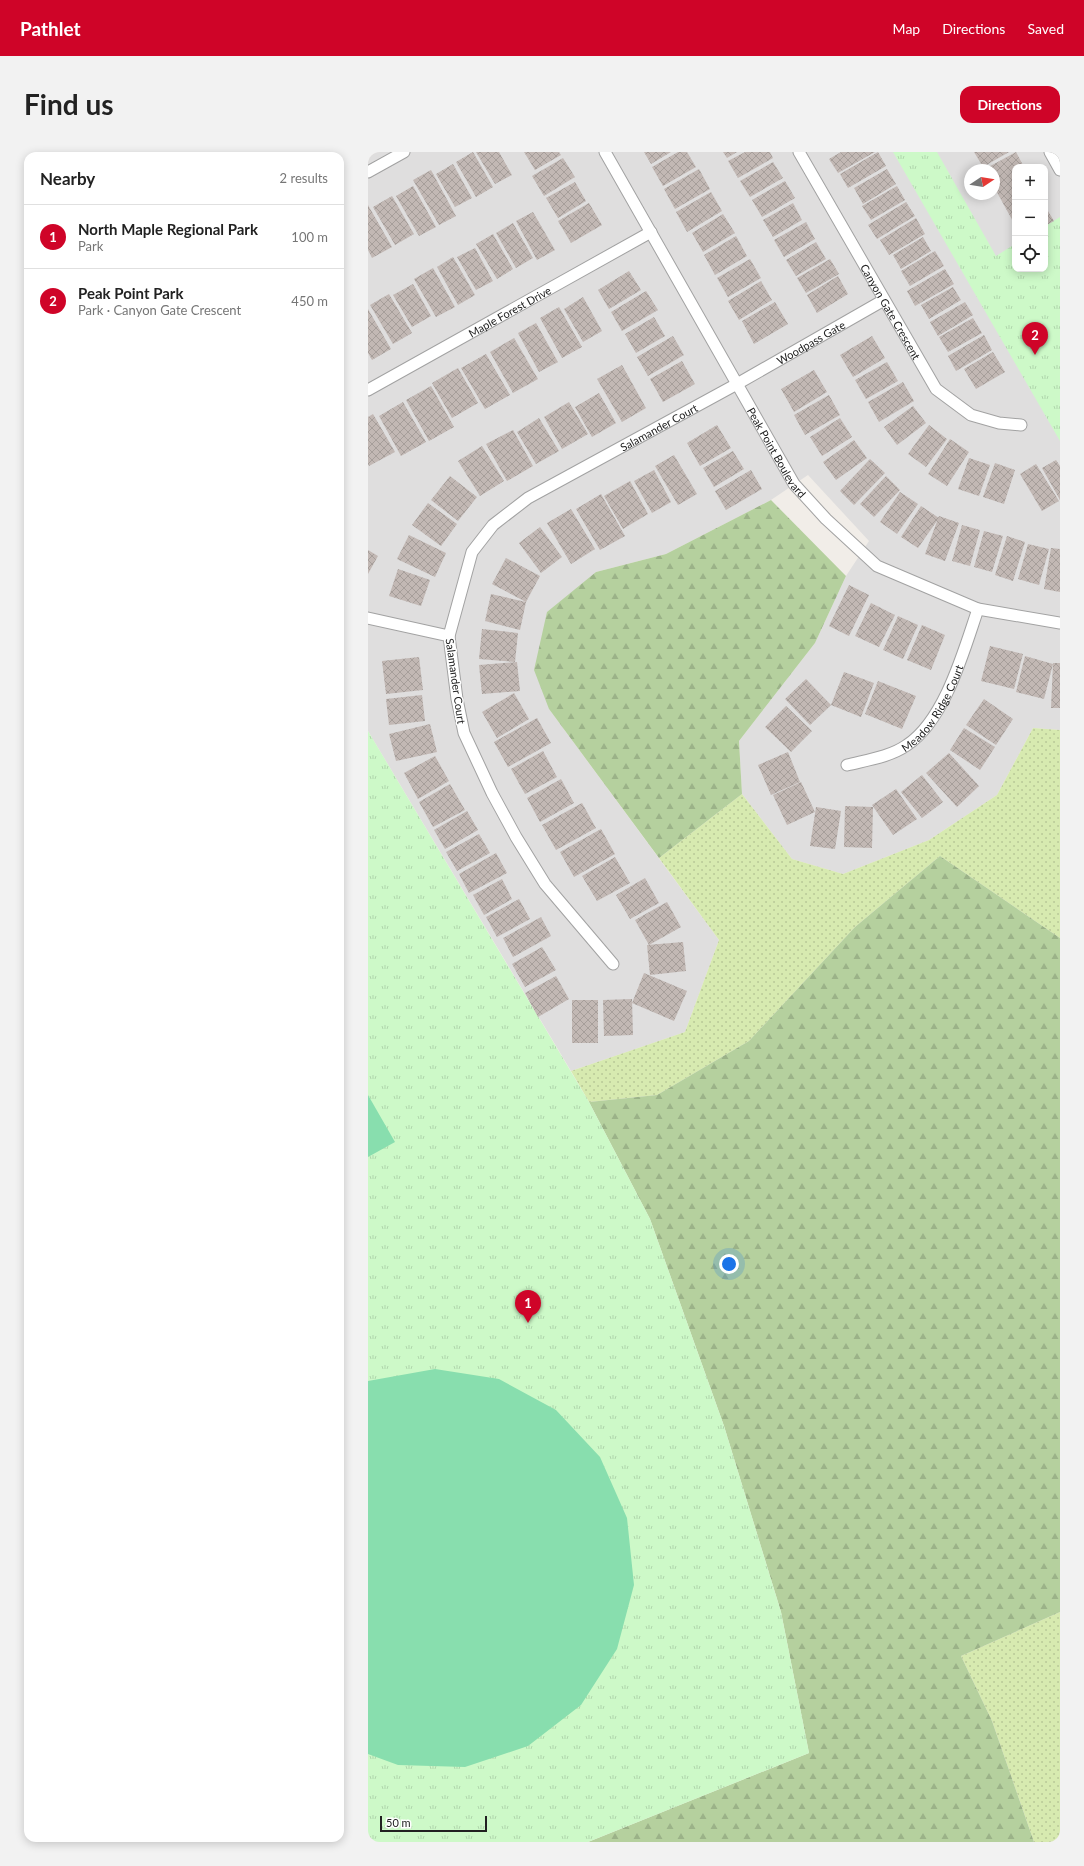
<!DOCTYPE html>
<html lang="en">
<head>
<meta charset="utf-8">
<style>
  :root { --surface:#fff; --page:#f2f2f2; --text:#222; --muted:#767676; --line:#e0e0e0; --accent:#cf0428 }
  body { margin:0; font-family:Lato,sans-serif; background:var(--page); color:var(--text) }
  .controls { position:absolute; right:12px; top:12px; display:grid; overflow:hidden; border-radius:8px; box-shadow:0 2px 10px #0003 }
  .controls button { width:36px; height:36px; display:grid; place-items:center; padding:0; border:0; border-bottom:1px solid var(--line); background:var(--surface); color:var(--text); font:20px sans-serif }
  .compass { position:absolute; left:596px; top:12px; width:36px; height:36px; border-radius:50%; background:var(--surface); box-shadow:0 2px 10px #0003; rotate:78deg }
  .scale { position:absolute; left:12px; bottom:10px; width:107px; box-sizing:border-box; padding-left:4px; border:2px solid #212121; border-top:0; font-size:11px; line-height:14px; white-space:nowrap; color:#212121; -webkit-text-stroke:3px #fff; paint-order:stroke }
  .you { position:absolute; left:361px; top:1112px; width:14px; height:14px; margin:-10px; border:3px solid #fff; border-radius:50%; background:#1a73e8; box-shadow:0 0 0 6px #1a73e833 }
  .badge { display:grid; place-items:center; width:26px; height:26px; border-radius:50%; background:var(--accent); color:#fff; font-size:13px; font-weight:700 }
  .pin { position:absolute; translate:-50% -33px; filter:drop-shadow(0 1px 2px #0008) }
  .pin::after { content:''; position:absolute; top:21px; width:14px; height:12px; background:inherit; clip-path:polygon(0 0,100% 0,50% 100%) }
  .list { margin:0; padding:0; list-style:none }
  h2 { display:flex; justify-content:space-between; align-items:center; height:52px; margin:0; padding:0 16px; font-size:17px }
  h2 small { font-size:13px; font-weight:400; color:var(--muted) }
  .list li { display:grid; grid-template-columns:26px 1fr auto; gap:12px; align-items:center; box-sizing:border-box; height:64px; padding:0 16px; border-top:1px solid var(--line) }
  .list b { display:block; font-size:15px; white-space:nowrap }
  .list p { margin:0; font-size:13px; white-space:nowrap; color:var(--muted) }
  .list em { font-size:13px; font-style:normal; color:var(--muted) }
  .icon { flex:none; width:22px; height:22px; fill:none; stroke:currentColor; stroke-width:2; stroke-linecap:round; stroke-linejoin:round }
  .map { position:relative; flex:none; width:692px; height:1690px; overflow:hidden; border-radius:12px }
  header { display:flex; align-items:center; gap:24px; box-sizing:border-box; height:56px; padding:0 20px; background:var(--accent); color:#fff }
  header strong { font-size:19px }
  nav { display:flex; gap:22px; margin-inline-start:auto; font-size:14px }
  .intro { display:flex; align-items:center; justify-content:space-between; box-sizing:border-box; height:96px; padding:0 24px }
  h1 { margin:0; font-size:28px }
  .button { padding:10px 18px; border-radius:12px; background:var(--accent); color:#fff; font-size:14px; font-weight:700 }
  main { display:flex; gap:24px; padding:0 24px }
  aside { flex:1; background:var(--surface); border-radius:12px; box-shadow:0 2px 10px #0003 }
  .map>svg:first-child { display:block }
  .residential { fill:#dfdede; fill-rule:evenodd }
  .grass { fill:url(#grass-dots) }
  .forest { fill:url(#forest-firs) }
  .park { fill:url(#park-tufts) }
  .pitch { fill:#88deae }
  .building { fill:url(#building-cross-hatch) }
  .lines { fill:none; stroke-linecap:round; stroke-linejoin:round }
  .street-casing { stroke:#a2a2a2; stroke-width:13 }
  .street { stroke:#fff; stroke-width:11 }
  .labels { text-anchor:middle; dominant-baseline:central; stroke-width:3; stroke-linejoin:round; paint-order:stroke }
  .street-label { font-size:11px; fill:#212121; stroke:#fff }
</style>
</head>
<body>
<header>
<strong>Pathlet</strong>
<nav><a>Map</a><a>Directions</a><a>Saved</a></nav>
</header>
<div class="intro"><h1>Find us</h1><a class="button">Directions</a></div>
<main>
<aside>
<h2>Nearby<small>2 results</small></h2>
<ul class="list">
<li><span class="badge">1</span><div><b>North Maple Regional Park</b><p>Park</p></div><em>100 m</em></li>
<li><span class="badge">2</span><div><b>Peak Point Park</b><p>Park · Canyon Gate Crescent</p></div><em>450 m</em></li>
</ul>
</aside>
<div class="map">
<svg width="692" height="1690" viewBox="0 0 692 1690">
  <defs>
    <pattern id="grass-dots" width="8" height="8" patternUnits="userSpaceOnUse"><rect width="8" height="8" fill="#d7eab0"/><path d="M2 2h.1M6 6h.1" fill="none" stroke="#b8c897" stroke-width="1.8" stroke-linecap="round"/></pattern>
    <pattern id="forest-firs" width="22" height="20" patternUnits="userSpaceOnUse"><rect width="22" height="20" fill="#b5d09e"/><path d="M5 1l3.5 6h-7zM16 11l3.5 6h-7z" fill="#9bb288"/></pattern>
    <pattern id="park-tufts" width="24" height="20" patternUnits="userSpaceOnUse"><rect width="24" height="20" fill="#cdf9c8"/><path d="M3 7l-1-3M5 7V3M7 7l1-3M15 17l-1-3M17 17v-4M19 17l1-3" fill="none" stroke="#b0d5ac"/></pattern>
    <pattern id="building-cross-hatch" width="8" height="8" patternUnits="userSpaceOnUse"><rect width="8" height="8" fill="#c2b8b4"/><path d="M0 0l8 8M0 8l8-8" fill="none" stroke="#a69e9a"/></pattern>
  </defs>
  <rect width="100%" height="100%" fill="#f1ede8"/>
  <path class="residential" d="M0,0H692V578L665,576L629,643L561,688L475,722L424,707L374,642L371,589L447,491L478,424L501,389L440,323L403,348L298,402L228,420L181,557L351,788L317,880L203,919L0,579ZM647,15H677V117H647ZM602,18H626V42H602Z"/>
  <path class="grass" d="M665,576L692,578V786L572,704L487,775L381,889L289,943L221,950L203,919L317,880L351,788L291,706L374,642L424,707L475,722L561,688L629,643Z
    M692,1460V1690H666L624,1569L593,1504Z"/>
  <path class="forest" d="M403,348L478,424L447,491L371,589L374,642L291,706L181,557L166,518L179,460L228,420L298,402Z
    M572,704L692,786V1460L593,1504L624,1569L666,1690H220L441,1601L413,1460L356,1274L282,1067L221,950L289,943L381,889L487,775Z"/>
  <path class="park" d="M525,0H569L628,104L647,92V117H677V74L692,65V289Z
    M0,579L221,950L282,1067L356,1274L413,1460L441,1601L220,1690H0Z"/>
  <path class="pitch" d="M0,943L27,990L0,1005Z
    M67,1217L131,1227L188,1258L232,1305L259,1366L266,1433L249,1497L213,1553L160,1594L97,1615L30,1613L0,1602V1229Z"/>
  <path class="building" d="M105,0L125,35L108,45L88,10Z
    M108,0H131L144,23L127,32Z
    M156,0H191L193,3L167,18Z
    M276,0H303L283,12Z
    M310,0H319L328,15L295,34L284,15Z
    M355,0H369L359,6Z
    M377,0H402L405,6L370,26L360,9Z
    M473,0H507L470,21L461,7Z
    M510,0L518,14L480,36L472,22Z
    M606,0H641L615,15Z
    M648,0L656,15H647V73L626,35V18H615Z
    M195,6L207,25L176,44L164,24Z
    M405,10L415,26L382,45L372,29Z
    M85,12L104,46L87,55L68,22Z
    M331,17L342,37L307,57L296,37Z
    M519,17L528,32L495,52L486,36Z
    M63,18L88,64L71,73L45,28Z
    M417,29L427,46L394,65L384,48Z
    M207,30L218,49L190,66L178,46Z
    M45,34L68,75L51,84L28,44Z
    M529,34L537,48L503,68L494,54Z
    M343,40L354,59L319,80L308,60Z
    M24,44L46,82L27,93L5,55Z
    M538,50L547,64L509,87L500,73Z
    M221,51L234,73L203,91L190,69Z
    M425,51L434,68L405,85L395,68Z
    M0,53L24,95L4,106L0,98Z
    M677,54L686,69L677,74Z
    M165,60L187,98L169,108L148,69Z
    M355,62L367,81L335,100L324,81Z
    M548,66L557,82L521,103L512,88Z
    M438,70L447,87L416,105L406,88Z
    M145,71L165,106L148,116L128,81Z
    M125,82L145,117L129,127L108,92Z
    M368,84L379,104L347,123L336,103Z
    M555,85L563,99L533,117L525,103Z
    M448,90L458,107L428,124L418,108Z
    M107,96L125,129L108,138L89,105Z
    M567,99L576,114L542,134L533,119Z
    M85,105L107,143L90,153L69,115Z
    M382,107L393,126L360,145L349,126Z
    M462,107L471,122L438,141L429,126Z
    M65,116L87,155L68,165L46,127Z
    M577,117L586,132L547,154L539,139Z
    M261,119L273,138L241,157L230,138Z
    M470,124L480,142L449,161L439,143Z
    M393,129L404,148L371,168L360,149Z
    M45,132L63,164L44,175L25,143Z
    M585,135L593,148L561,167L553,153Z
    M278,139L290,158L254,179L243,160Z
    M21,142L44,181L25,192L2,153Z
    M215,145L234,179L215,190L196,157Z
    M407,150L420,172L386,192L374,169Z
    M597,150L605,163L570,184L562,170Z
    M191,155L214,195L194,206L172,166Z
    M0,157L23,197L4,208L0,201Z
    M286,165L297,184L268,201L257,182Z
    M605,166L614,181L580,200L571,185Z
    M168,171L190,210L171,220L150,181Z
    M616,183L624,198L588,219L580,204Z
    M305,184L316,203L280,224L269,205Z
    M504,184L517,206L485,225L472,203Z
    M146,186L170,227L145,241L122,200Z
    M625,200L637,220L608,237L596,217Z
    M118,202L142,243L117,257L93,216Z
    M314,209L327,232L295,250L282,227Z
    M519,210L530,229L498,247L487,228Z
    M254,213L278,256L254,270L229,227Z
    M90,216L110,251L84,266L64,231Z
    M446,218L459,240L426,260L413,237Z
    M535,230L546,249L511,270L500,250Z
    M63,234L86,275L61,289L38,248Z
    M231,241L248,271L224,285L207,255Z
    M461,243L472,263L437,283L426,263Z
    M35,250L58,290L33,304L11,264Z
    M201,250L220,282L194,297L176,265Z
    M545,254L558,271L529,293L516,275Z
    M5,262L27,300L1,314L0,312V265Z
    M171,266L191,299L168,312L149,280Z
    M472,266L484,285L454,304L442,285Z
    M349,273L363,296L332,314L319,291Z
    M561,273L579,287L558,315L540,302Z
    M145,278L165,314L139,329L118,292Z
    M582,287L601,300L579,334L560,322Z
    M486,288L499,306L468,328L455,310Z
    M114,294L136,329L112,344L90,309Z
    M365,299L376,317L346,335L335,316Z
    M306,303L329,342L310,353L287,314Z
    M601,306L622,313L611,344L590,337Z
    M502,307L517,321L486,353L472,339Z
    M688,308L692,314V348L674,316Z
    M627,311L647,318L636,352L615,345Z
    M668,312L691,349L674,359L652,322Z
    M286,318L303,350L284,361L266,329Z
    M383,318L394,337L358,358L347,339Z
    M82,324L109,345L90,369L63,348Z
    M518,324L532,338L506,365L492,352Z
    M262,329L280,362L255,377L236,344Z
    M532,340L550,352L529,382L512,370Z
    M233,342L257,384L232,398L208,357Z
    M60,351L89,372L73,394L44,373Z
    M553,354L571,366L550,396L533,385Z
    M203,357L227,397L203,412L179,371Z
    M571,364L591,371L577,409L557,402Z
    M594,373L612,378L602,414L584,409Z
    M172,375L194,405L173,421L151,391Z
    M616,379L635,384L624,420L606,415Z
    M41,383L78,401L67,425L29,407Z
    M639,384L657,390L645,429L627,423Z
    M660,392L681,397L671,433L650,427Z
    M683,396L692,397V440L676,437Z
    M0,398L10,404L0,422Z
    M138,406L172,424L158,450L124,432Z
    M30,417L62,428L53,454L21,444Z
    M481,433L501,443L481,484L461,474Z
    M123,442L158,450L152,478L117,469Z
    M503,451L527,463L511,495L487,484Z
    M530,464L550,473L535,507L515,498Z
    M554,473L577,483L563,518L539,508Z
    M114,477L150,481L147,510L111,507Z
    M622,494L655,502L646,537L613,529Z
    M657,504L685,512L676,547L648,540Z
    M51,505L55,538L18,542L14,509Z
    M149,510L152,539L114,542L111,513Z
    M685,511H692V556H683Z
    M476,520L506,531L493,565L463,553Z
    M438,527L463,553L442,573L417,547Z
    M510,529L548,544L534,577L497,562Z
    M146,541L161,567L129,586L114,560Z
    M54,543L57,569L21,573L18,547Z
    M616,547L645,567L628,593L598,573Z
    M418,554L444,579L423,600L397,575Z
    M169,566L183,591L140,615L126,590Z
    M62,572L69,600L28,609L21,582Z
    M596,576L627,595L612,618L582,598Z
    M175,599L189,625L157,642L143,617Z
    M420,600L432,630L403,643L390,613Z
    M581,601L611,634L589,655L558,621Z
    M67,604L81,629L50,647L36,621Z
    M554,623L575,650L554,666L533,640Z
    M193,627L206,651L172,670L159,646Z
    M433,630L447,660L419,673L405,643Z
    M82,632L97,658L65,675L51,650Z
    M528,637L549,667L525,683L504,653Z
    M214,651L228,676L188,698L174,673Z
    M477,654L505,655L504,696L476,695Z
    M448,655L473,659L467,697L442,694Z
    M99,659L110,678L77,697L66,678Z
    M233,677L247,702L206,725L192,700Z
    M111,682L122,701L89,719L78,700Z
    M128,701L139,721L101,741L91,722Z
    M247,705L262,731L229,749L214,724Z
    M277,726L291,751L262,767L248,743Z
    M134,727L144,747L116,763L105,743Z
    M151,747L162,767L129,785L118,765Z
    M299,750L313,775L281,793L267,768Z
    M173,765L183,784L145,805L135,786Z
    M315,790L318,819L282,823L279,793Z
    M174,795L188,818L157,835L144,812Z
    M276,821L319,839L306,869L264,851Z
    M188,824L201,847L170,865L157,841Z
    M264,847L265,883L236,884L235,848Z
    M204,848H230V891H204Z"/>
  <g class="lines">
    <g class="street-casing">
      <g id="street">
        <path id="s1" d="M237,0L426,332L458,367L509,414L610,457L692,471"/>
        <path id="s2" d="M431,0L568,237L603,263L631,271L653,273"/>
        <path d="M682,0L692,18"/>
        <path d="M0,20L36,0"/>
        <path id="s3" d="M0,238L283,80"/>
        <path d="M0,466L81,484"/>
        <path id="s4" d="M479,613C499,608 522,605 539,593C577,568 596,498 610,457"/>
        <path id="s5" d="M245,812L177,732L148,685L124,641L96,581L89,547L81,484L104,400L125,373L160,346L369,232L516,148"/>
      </g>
    </g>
    <use href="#street" class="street"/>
  </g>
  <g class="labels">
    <g class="street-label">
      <text stroke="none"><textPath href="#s3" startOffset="162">Maple Forest Drive</textPath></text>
      <text stroke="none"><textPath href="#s2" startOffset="184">Canyon Gate Crescent</textPath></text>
      <text stroke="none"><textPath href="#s5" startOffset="863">Woodpass Gate</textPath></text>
      <text stroke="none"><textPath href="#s5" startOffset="689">Salamander Court</textPath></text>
      <text stroke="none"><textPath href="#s1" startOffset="346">Peak Point Boulevard</textPath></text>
      <text transform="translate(88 529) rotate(82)">Salamander Court</text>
      <text stroke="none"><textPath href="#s4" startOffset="109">Meadow Ridge Court</textPath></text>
    </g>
  </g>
</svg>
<div class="controls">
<button>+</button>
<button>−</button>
<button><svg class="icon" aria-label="locate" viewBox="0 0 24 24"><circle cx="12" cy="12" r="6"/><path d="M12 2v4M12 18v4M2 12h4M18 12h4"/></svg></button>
</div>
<svg class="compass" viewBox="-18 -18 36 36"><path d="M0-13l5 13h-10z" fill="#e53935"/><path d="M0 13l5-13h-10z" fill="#767676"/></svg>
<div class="scale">50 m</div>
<div class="you"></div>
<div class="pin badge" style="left:160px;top:1171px">1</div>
<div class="pin badge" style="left:667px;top:203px">2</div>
</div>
</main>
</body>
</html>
